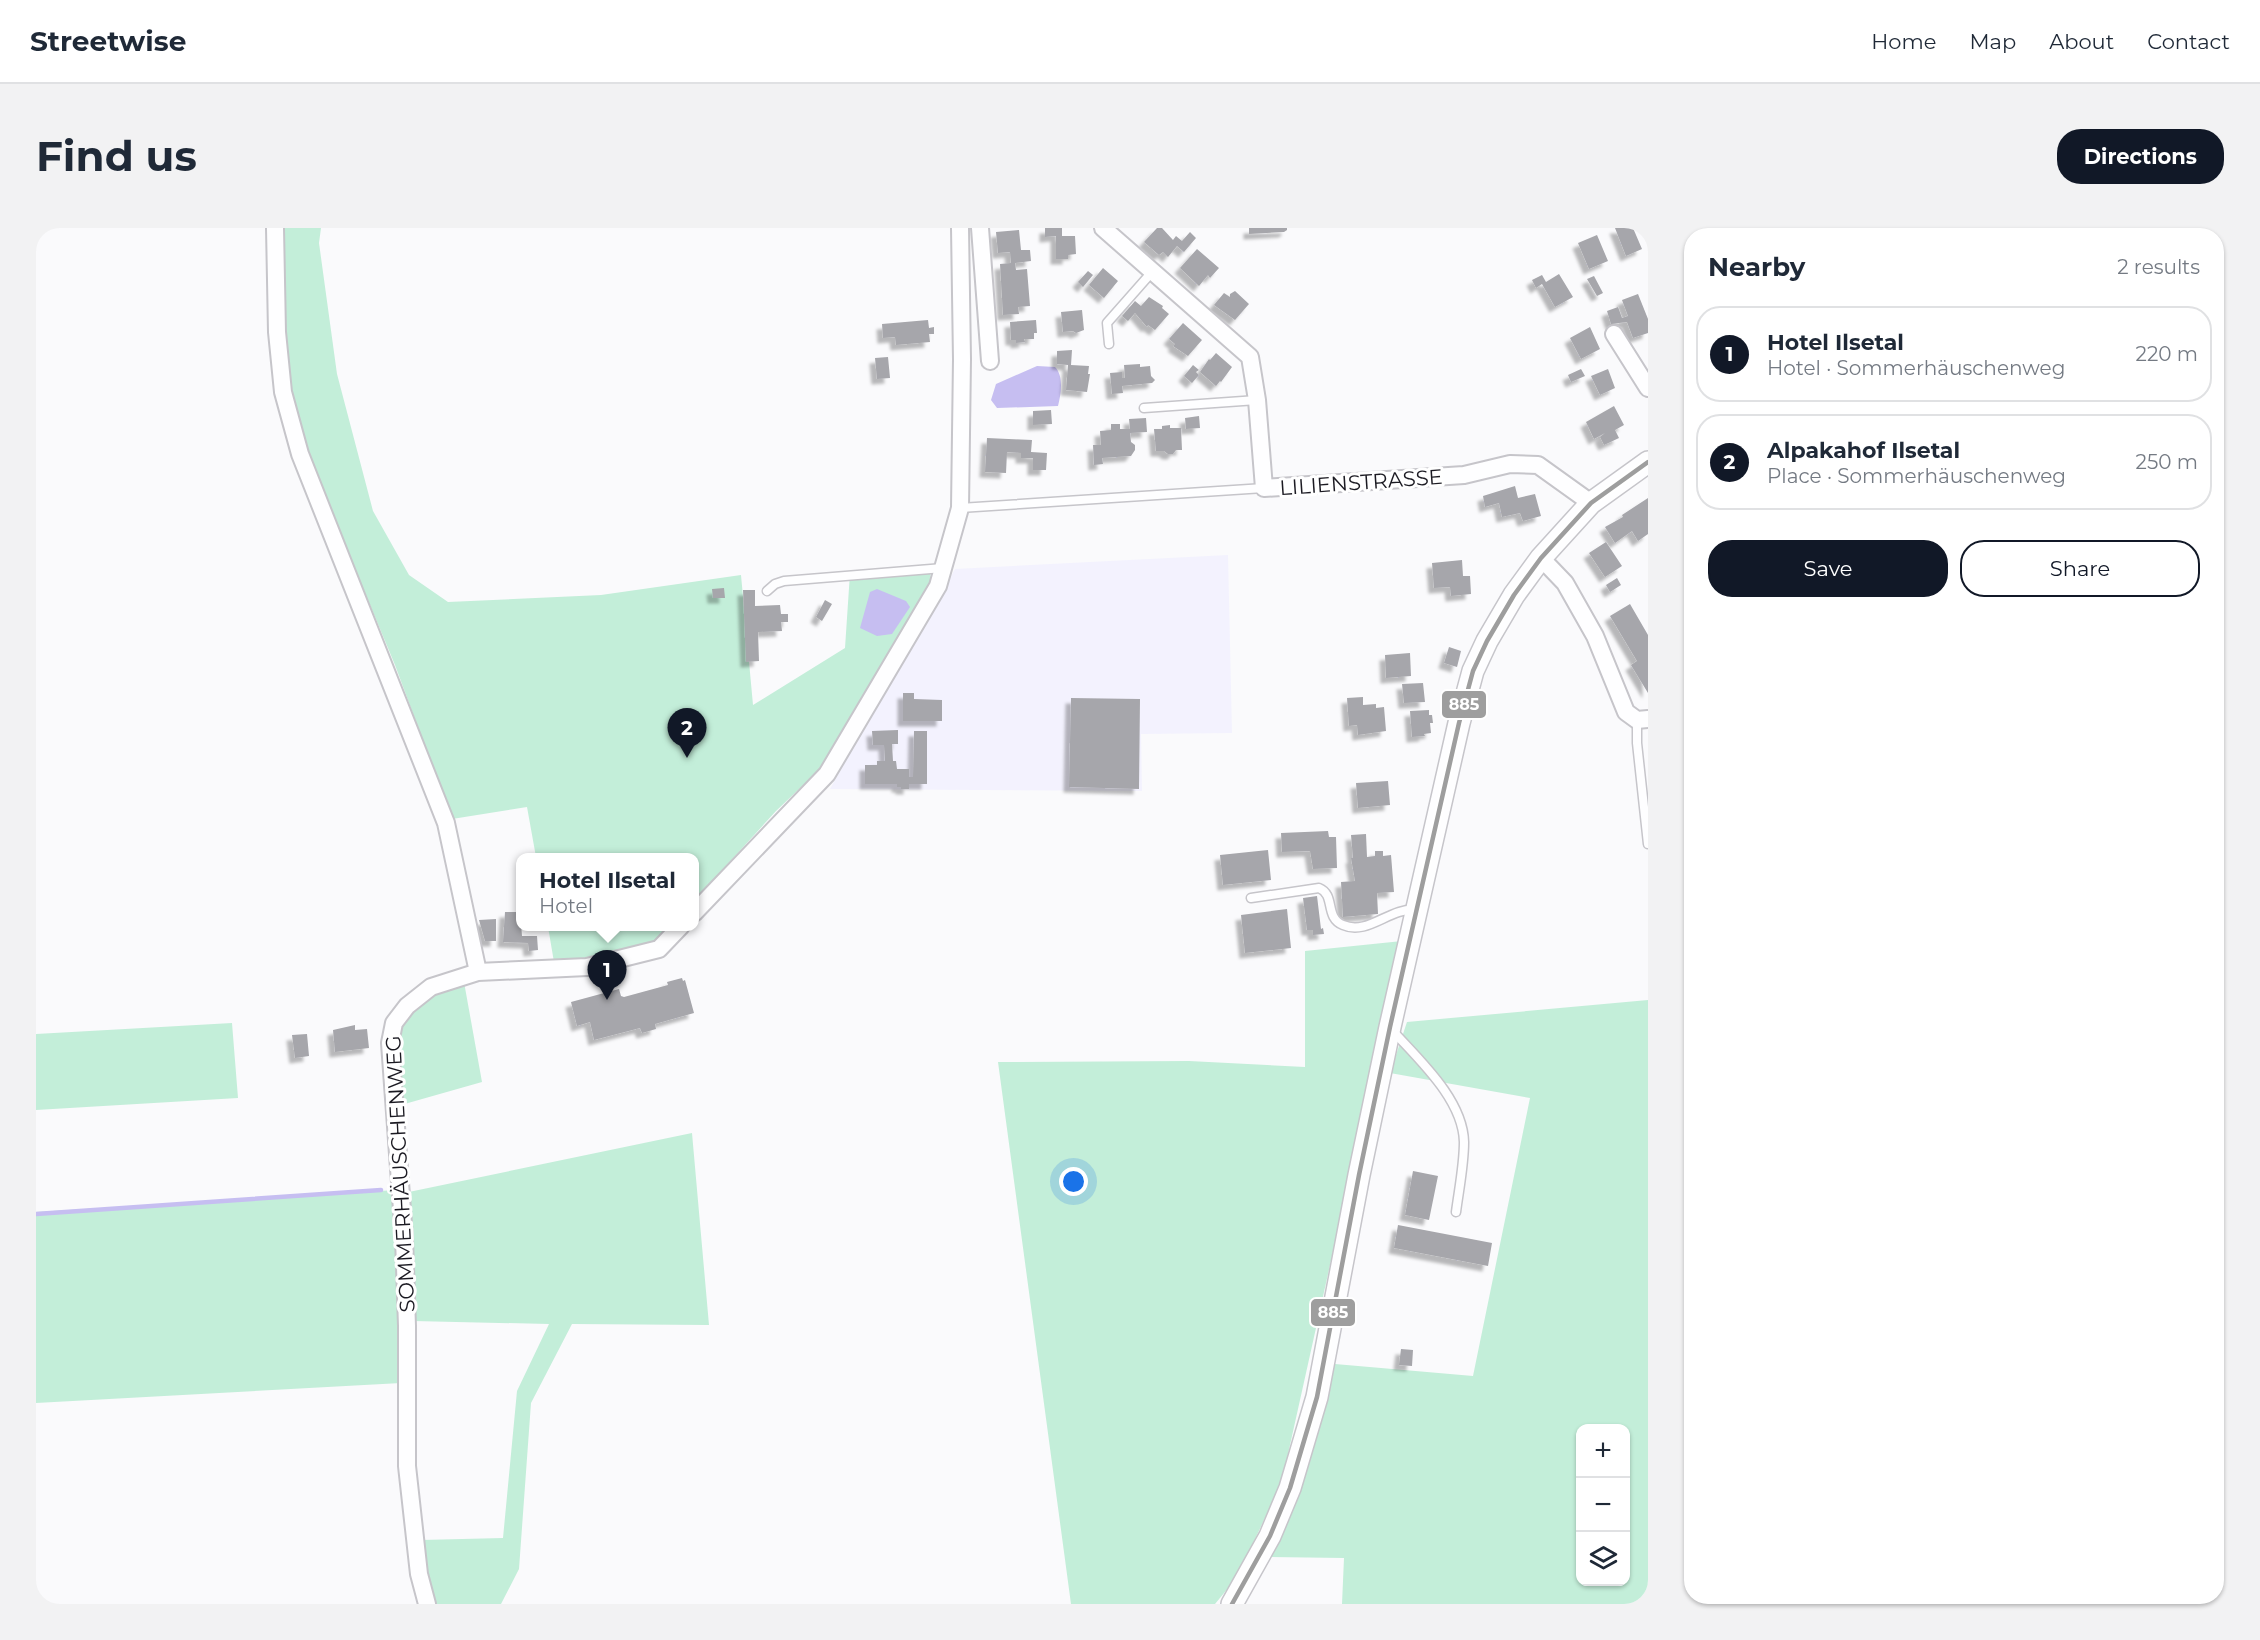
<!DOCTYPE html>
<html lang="en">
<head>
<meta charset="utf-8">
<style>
  :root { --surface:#fff; --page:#f2f2f3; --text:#1f2937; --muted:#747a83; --line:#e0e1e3; --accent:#111827 }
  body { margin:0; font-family:Montserrat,sans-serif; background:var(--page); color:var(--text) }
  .controls { position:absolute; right:18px; bottom:18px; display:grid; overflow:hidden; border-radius:12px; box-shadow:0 2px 4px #0004 }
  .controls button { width:54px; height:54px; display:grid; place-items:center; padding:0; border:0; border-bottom:2px solid var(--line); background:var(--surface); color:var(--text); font:30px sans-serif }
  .you { position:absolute; left:1038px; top:954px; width:21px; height:21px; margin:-15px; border:4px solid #fff; border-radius:50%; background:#1a73e8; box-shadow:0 0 0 9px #1a73e833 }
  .badge { display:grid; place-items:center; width:39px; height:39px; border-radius:50%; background:var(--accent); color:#fff; font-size:20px; font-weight:700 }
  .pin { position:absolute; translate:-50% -50px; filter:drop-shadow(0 2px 3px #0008) }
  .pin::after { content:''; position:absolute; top:32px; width:21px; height:18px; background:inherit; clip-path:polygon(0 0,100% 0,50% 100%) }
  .popup { position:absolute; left:480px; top:625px; width:183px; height:78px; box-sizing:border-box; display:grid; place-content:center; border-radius:12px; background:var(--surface); filter:drop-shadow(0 2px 4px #0005); font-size:20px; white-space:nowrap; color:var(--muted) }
  .popup b { font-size:22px; color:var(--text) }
  .popup::after { content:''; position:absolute; left:50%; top:100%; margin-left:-12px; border:12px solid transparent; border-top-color:var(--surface) }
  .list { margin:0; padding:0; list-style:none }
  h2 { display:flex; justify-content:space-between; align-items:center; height:78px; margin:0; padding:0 24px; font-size:26px }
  h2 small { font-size:20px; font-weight:400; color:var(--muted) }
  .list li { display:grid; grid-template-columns:39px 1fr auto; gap:18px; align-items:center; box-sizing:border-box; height:96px; margin:0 12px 12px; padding:0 12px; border:2px solid var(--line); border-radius:24px }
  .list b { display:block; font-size:22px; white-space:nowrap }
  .list p { margin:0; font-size:20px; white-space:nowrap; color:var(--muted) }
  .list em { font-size:20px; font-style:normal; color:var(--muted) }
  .actions { display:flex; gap:12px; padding:18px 24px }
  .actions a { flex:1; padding:14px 0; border:2px solid var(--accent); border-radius:24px; text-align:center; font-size:21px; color:var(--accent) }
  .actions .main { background:var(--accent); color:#fff }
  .icon { flex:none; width:33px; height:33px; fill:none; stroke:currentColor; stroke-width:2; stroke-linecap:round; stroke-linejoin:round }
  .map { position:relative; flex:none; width:1612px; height:1376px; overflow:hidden; border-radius:24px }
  header { display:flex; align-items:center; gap:36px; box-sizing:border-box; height:84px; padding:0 30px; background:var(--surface); border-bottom:2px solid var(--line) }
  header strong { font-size:28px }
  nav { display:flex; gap:33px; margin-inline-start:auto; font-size:21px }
  .intro { display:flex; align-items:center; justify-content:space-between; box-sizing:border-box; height:144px; padding:0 36px }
  h1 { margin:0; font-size:42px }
  .button { padding:15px 27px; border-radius:24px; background:var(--accent); color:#fff; font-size:21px; font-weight:700 }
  main { display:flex; gap:36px; padding:0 36px }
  aside { flex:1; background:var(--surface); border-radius:24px; box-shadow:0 2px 4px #0004 }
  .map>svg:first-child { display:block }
  .built { fill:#f3f2fe }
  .green { fill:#c3eed9; fill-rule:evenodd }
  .water { fill:#c6bef1 }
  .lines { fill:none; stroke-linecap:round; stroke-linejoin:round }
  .stream { stroke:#c6bef1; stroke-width:4.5 }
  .building { fill:#a6a6ab; filter:url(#shadow) }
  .service-casing { stroke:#c6c5ca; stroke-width:11 }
  .minor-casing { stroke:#c6c5ca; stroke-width:20 }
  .tertiary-casing { stroke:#c6c5ca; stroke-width:24 }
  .service { stroke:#fefeff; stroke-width:8 }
  .minor { stroke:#fefeff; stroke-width:16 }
  .tertiary { stroke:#fefeff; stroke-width:21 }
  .bus-1-casing { stroke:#fff; stroke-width:9 }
  .bus-1 { stroke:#9e9e9e; stroke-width:4.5 }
  .labels { text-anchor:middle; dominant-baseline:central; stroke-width:6; stroke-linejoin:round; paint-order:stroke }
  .street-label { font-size:21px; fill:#1b1a22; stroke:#fff }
  .line-badge { stroke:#fff; stroke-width:2 }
  .badge-label { font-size:16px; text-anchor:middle; font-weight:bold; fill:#fff }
</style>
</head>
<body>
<header>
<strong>Streetwise</strong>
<nav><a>Home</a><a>Map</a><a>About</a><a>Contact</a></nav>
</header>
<div class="intro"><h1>Find us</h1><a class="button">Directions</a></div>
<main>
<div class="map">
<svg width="1612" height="1376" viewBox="0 0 1612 1376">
  <defs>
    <filter id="shadow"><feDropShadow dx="-5.5" dy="5.5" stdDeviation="1.5" flood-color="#0004"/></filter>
  </defs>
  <rect width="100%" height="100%" fill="#fafafc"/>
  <path class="built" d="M1192,327L1196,505L1105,506L1106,563L794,561L919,341Z"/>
  <path class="green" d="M245,0H285L283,15L301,146L337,283L373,347L412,374L565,367L705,347L717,477L809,420L814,345L893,336L896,359L852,435L784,541L740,583L658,673V630L500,629L491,579L416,591L359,437L271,225L253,164L246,104Z
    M512,699H635L620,714L583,726L518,734Z
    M1366,713L1246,1253L1202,1348L1179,1376H1035L962,834L1153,833L1269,839V723Z
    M428,754L446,854L365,877L358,814L365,795L396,765Z
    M1612,772V1376H1306L1308,1330L1233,1329L1263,1263L1299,1136L1437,1148L1494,870L1354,845L1371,794ZM1544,1200H1590V1354H1544Z
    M196,795L202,870L0,882V806Z
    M656,905L673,1097L536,1096L495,1175L483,1341L465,1376H396L385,1312L467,1310L481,1163L513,1096L377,1093L368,965Z
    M360,962L365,1155L0,1175V984Z"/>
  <path class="water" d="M1001,138L1019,139C1028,148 1025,166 1022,178L961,180L955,172L960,156Z
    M841,361L870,373L874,379L856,406L841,408L824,400L834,364Z"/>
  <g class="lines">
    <path class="stream" d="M0,986L345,962"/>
  </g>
  <path class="building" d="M1009,0H1026V8H1039L1040,26L1032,27V31H1020V8L1009,9Z
    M1121,0H1126L1137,12L1140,8L1146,13L1154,4L1160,10L1148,24L1141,18L1132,29L1127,24L1123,27L1108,14Z
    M1213,0H1251V2L1248,4L1213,6Z
    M1579,0H1597L1606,21L1590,28Z
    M983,2L985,22H994L995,33L979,35L980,42L991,41L994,78L982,79L983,86L967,87L964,36L975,35L974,24L962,25L960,4Z
    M1561,7L1572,33L1553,41L1542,15Z
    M1161,21L1183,40L1174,50L1172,47L1163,58L1144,40Z
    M1067,40L1082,53L1068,70L1053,57Z
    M1052,43L1057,47L1047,59L1042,54Z
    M1523,46L1537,69L1519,79L1506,56L1500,60L1496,52L1506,47L1510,54Z
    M1558,48L1567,65L1561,68L1551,51Z
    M1199,63L1213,76L1199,92L1178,77L1188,65L1194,69V66Z
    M1602,66L1612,91V105L1597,110L1591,94L1575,96L1571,83L1582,79L1586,90L1592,88L1586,72Z
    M1113,69L1127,78L1126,80L1133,86L1119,102L1112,97L1111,99L1099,85L1092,93L1086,88L1099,73L1105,78Z
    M1046,82L1048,102L1040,105L1037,103L1027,104L1025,84Z
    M892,92L893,100L898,99V106H893L894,114L860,117L859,109L847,110L846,96Z
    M1000,92L1001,105H998V111H988L989,114L980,115V112H975L974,94Z
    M1147,95L1166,112L1152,128L1137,118L1139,116L1133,111Z
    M1554,99L1564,121L1545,131L1534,110Z
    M1036,122L1035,137L1053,138L1052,146H1054L1051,164L1030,162L1032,137L1021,136V123Z
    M1180,125L1196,139L1185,154L1184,153L1180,158L1164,144L1173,131L1174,132Z
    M852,129L854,150L841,151L839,130Z
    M1104,136V139L1114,138L1115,148L1119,152L1116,155L1086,158L1087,165L1076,166L1074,145L1086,144V150H1089L1088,137Z
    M1157,137L1163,142L1160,144L1163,147L1156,155L1148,148Z
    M1545,141L1549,148L1535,154L1532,147Z
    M1572,141L1579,160L1564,167L1555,148Z
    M1578,178L1588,197L1579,202L1583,210L1568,217L1564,209L1569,205L1558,211L1550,194Z
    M1015,182L1016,196L997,197V183Z
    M1163,188L1164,200L1150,201L1149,190Z
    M1110,190L1111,204L1094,205L1095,214L1099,217V222L1095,228L1066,230L1067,236L1058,237L1057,217H1065L1064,203L1075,202V196H1084V201H1094L1093,191Z
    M1134,197V200H1145L1146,222H1140L1137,226H1132L1128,223H1120L1118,201H1126V198Z
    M951,210L996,212L995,224L1011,225L1010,242H997V230H985V225L971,224L970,245L949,244Z
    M1479,258L1482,270L1499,266L1505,288L1487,293L1484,285L1466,289L1463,275L1449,279L1447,268Z
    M1612,270V306L1602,313L1596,303L1579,315L1569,299L1587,289L1586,287Z
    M1570,314L1586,338L1569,349L1553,325Z
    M1426,332L1427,348H1434L1435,366L1415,368L1414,359L1398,360L1396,335Z
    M1581,350L1585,357L1574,364L1570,357Z
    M688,360L689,370H677L676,361Z
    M707,362H719V378L744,377L745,386H752V394H745L746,403L722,404L723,433L710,434Z
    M789,372L796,376L786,393L780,389Z
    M1594,376L1612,407V465L1595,437L1601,433L1574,388Z
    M1413,419L1425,423L1421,439L1408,435Z
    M1374,425L1375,448L1350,450L1349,427Z
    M1387,455L1389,474L1368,475L1366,456Z
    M867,465H878V471L906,472V493H867Z
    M1327,469V477L1340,476V480L1348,479L1350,503L1322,507L1321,497L1313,498L1311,470Z
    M1035,470L1104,471L1103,561L1033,559Z
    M1393,482V487H1396L1397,495H1394L1395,505L1388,506L1389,508L1376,509L1374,483Z
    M862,502V516H856L857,533H860L861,541H873V549H877L878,503H891V556H873V561H865V559H861V556H829V537H841V533H849L848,517H837L836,503Z
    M1352,553L1354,577L1322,580L1320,555Z
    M1292,603L1293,609H1300L1301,640L1277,641L1274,623L1246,624L1245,605Z
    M1330,606L1331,629L1339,628V623H1347V628L1355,627L1358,664L1341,665L1342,686L1307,689L1305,654L1319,653L1315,630H1317L1315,607Z
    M1232,622L1235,652L1187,657L1184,627Z
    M1281,668L1285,701L1287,700L1288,706L1277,707V702H1271L1267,670Z
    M1251,681L1255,720L1209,725L1205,687Z
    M469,684H484L486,708H501L502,722L493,723L492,715L467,714Z
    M460,691V713H449L443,692Z
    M646,750L647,753L649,752L658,785L619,796L620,801L606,805L604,800L558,812L554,794L541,798L535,774L583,761L585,768L588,769L632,757L631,754Z
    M319,797V802L331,801L333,820L299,824L297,802Z
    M271,806L273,828L259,830L256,807Z
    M1377,943L1402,948L1393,992L1369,987Z
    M1362,997L1456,1015L1452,1038L1358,1020Z
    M1365,1121L1377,1122L1376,1138L1363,1137Z"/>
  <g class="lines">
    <g class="service-casing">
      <path id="service" d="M1073,116L1071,95L1116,44
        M1108,180L1221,172
        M924,280L1228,260
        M731,363L739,356L748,353L907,340
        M1601,492V515L1612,616
        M1215,670L1283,660C1300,667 1288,689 1307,697C1332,708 1354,679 1380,682
        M1356,802C1382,831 1427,871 1428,914C1428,937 1423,961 1420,984"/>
    </g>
    <g class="minor-casing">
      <path id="minor" d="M239,0L241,104L247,164L264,226L410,595L442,744
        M944,0L954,133
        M1067,0L1214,129L1221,172L1228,260L1428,247L1474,236L1502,237L1555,275
        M1578,106L1612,160
        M1505,330L1529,355L1559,408L1590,484L1601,492L1612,491
        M658,685L791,546L902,358L924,280L926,131L924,0
        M391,1376L383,1346L371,1238V1098L368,1010L354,815L358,795L371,778L395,759L442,744L551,739L623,721L645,698"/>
    </g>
    <g class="tertiary-casing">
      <path id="tertiary" d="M1196,1376L1234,1308L1254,1260L1281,1169L1323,947L1354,799L1423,495L1437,443L1451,413L1478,367L1505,330L1555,275L1612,234"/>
    </g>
    <use href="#service" class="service"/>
    <use href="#minor" class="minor"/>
    <use href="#tertiary" class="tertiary"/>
    <g class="bus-1-casing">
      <path id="bus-1" d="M1196,1376L1234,1308L1254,1260L1281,1169L1323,947L1354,799L1423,495L1437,443L1451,413L1478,367L1505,330L1555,275L1612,234"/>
    </g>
    <use href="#bus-1" class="bus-1"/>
  </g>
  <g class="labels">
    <g class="street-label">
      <text transform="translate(1325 254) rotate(-4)">LILIENSTRASSE</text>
      <text transform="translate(364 946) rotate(-93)">SOMMERHÄUSCHENWEG</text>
    </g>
  </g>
  <g class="line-badge">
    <rect x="1405" y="462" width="46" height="29" rx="6" fill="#9e9e9e"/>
    <rect x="1274" y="1070" width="46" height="29" rx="6" fill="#9e9e9e"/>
  </g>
  <g class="badge-label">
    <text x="1428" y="482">885</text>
    <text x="1297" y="1090">885</text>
  </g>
</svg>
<div class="controls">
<button>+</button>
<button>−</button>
<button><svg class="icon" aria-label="layers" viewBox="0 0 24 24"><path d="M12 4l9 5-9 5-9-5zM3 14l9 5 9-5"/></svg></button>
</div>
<div class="you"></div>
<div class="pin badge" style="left:571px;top:772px">1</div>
<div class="popup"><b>Hotel Ilsetal</b>Hotel</div>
<div class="pin badge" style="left:651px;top:530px">2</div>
</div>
<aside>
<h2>Nearby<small>2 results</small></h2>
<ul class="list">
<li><span class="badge">1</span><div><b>Hotel Ilsetal</b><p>Hotel · Sommerhäuschenweg</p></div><em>220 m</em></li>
<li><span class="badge">2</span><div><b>Alpakahof Ilsetal</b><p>Place · Sommerhäuschenweg</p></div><em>250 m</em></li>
</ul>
<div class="actions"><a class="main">Save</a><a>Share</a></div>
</aside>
</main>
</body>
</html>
